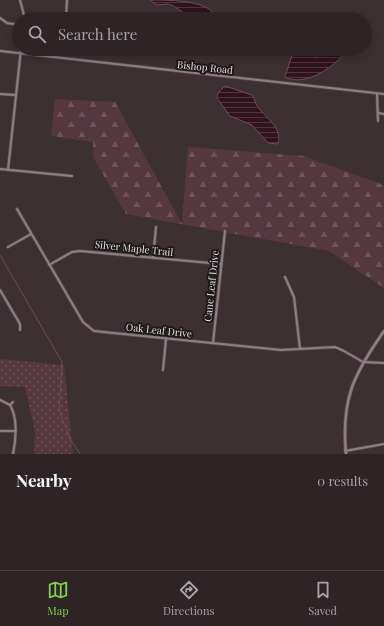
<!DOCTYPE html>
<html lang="en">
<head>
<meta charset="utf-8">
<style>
  :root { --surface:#2e2426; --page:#3a3032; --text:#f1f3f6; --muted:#a7a4a7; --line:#494143; --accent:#84cf4d }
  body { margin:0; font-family:"Playfair Display",serif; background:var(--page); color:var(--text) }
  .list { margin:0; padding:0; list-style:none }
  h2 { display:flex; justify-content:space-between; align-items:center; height:52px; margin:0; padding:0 16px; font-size:17px }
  h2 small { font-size:13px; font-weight:400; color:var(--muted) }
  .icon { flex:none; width:22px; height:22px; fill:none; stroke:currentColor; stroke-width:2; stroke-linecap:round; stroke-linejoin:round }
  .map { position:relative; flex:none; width:384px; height:454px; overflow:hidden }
  .search { position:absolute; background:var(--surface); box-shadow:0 2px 10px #0003; left:12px; right:12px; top:12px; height:44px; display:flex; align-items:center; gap:10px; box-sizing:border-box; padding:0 14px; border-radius:22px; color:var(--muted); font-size:15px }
  .sheet { height:116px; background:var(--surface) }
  nav { display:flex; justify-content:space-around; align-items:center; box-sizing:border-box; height:56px; border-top:1px solid var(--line); background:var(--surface); font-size:11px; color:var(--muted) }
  nav a { display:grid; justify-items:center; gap:2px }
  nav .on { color:var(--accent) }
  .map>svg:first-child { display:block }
  .grass { fill:url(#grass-dots) }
  .forest { fill:url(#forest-firs) }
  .water { fill:url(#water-rules); stroke:#684f57 }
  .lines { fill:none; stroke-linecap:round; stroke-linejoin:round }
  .stream { stroke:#684f57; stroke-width:1 }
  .street-casing { stroke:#594f52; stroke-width:3.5 }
  .secondary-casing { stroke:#594f52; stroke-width:4 }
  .street { stroke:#8e7f83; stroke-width:2 }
  .secondary { stroke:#8e7f83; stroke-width:2.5 }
  .labels { text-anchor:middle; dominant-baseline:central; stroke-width:4; stroke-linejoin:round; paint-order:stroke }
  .street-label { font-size:10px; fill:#e5dcde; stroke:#201a1b }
</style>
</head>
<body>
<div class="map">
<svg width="384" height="454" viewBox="0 0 384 454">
  <defs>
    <pattern id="grass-dots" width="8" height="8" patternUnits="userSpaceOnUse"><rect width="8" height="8" fill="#553740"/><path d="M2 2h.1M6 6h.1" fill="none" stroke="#6d535b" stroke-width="1.8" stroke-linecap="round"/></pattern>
    <pattern id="forest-firs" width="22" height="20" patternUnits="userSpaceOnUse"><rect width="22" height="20" fill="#553740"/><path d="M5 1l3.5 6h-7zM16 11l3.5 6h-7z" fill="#6d535b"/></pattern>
    <pattern id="water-rules" width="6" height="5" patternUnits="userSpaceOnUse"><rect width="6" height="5" fill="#32121d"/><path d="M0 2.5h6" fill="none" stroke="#50343d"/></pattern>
  </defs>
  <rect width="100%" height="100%" fill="#3d3033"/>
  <path class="grass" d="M0,359L64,365L73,454H34L35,432L25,387L0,386Z"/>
  <path class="forest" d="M55,99L115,102L182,224L188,147L303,156L384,185V288L329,251L126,214L93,157V142L51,136Z"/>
  <path class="water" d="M150,0C169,0 198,0 212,11L207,19H192L174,6L168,4L157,5Z
    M294,49H303C310,58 322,58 329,49H348C337,65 306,88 285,77Z
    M225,86L252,95C254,98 255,101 256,104C263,117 283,126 278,144L268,143L252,125L230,116L217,98L218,93Z"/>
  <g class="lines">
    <path class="stream" d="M0,255L62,362L59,410L70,439L80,454"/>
    <g class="street-casing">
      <path id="street" d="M20,0L25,19
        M0,18L7,23L19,25
        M66,19L67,0
        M0,51L384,94
        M0,94L16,95
        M377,94L378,121
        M379,113L384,114
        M0,169L72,176
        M8,170L21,49
        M17,209L83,322L94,331L281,350L335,347L344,351L363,362L384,363
        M8,247L31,234
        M153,258L156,227
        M49,265L72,252L80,251L221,264
        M285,277L294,297L300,349
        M0,290L20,324V330
        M213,343L225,231
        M163,370L166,339
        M0,400L10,405
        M0,431H15
        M345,451L384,444
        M13,454C16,440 18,418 10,405L13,402"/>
    </g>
    <g class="secondary-casing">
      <path id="secondary" d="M346,454C341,400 353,375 384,331"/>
    </g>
    <use href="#street" class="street"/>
    <use href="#secondary" class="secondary"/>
  </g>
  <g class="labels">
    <g class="street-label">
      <text transform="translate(205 67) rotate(6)">Bishop Road</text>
      <text transform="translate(134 248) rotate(6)">Silver Maple Trail</text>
      <text transform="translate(211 286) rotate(-84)">Cane Leaf Drive</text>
      <text transform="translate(159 330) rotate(6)">Oak Leaf Drive</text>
    </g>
  </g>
</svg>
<div class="search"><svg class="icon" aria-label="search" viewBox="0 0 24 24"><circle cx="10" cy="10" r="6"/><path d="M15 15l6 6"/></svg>Search here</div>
</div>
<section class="sheet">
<h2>Nearby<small>0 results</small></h2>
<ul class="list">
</ul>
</section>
<nav>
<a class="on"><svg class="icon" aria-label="map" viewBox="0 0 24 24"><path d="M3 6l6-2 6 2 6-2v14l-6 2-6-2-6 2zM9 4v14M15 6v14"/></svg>Map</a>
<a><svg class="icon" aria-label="directions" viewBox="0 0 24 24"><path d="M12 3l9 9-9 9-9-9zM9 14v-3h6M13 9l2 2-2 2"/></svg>Directions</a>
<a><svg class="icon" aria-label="saved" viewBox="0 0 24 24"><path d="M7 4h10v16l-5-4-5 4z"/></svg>Saved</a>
</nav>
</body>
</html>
